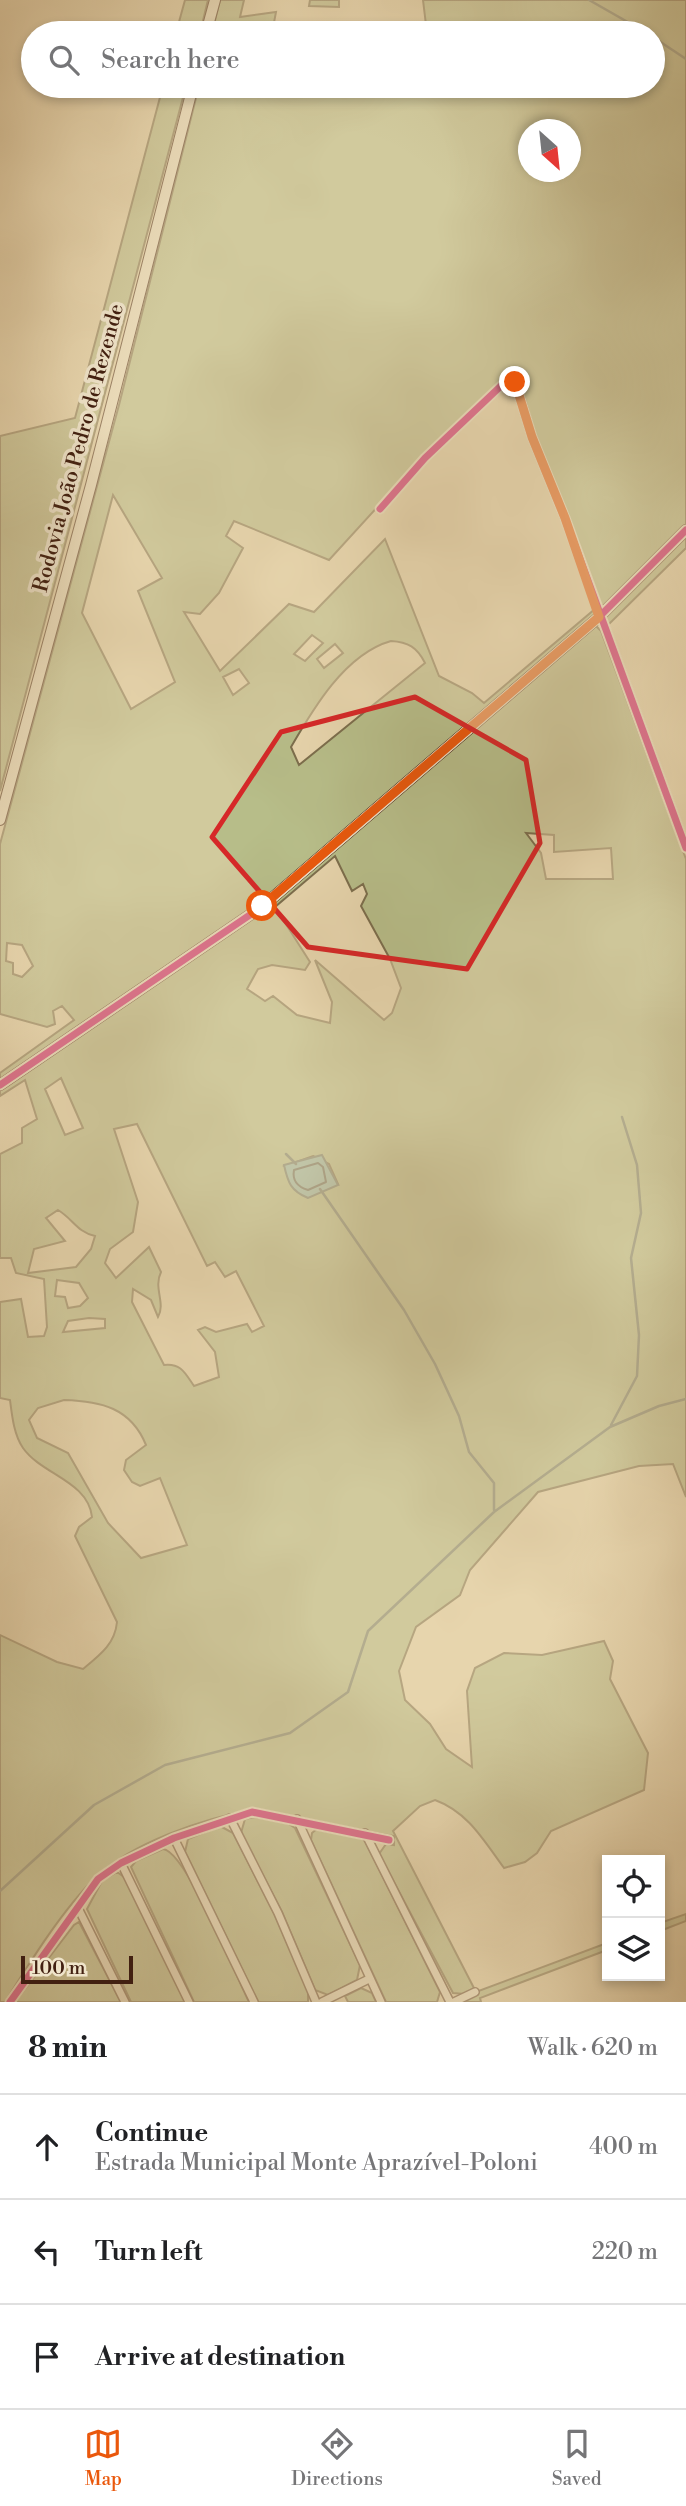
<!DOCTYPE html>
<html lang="en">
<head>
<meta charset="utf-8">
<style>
  :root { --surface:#fff; --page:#f6f6f6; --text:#202124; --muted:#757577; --line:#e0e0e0; --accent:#ea580c }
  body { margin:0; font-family:"Libre Bodoni",serif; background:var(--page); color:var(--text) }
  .controls { position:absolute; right:21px; bottom:21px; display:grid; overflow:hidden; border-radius:0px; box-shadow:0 4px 10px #0003 }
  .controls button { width:63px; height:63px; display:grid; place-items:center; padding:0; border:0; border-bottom:2px solid var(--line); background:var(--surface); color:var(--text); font:35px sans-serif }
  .compass { position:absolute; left:518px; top:119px; width:63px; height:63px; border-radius:50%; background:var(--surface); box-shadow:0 4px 10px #0003; rotate:153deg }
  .scale { position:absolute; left:21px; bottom:18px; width:112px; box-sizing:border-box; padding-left:7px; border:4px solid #422011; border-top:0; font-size:19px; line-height:24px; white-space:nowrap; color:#422011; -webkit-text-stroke:5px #efe4ca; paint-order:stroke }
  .stop { position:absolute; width:21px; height:21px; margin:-16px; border:5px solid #ea580c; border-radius:50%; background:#fff }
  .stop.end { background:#ea580c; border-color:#fff; box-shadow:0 2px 7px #0008 }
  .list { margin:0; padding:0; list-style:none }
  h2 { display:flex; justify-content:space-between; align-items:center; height:91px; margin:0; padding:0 28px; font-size:30px }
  h2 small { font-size:23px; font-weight:400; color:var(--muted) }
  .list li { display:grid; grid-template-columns:46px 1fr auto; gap:21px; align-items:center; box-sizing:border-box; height:105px; padding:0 28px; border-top:2px solid var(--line) }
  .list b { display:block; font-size:26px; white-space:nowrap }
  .list p { margin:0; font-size:23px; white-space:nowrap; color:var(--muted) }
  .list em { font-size:23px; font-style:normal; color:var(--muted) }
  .icon { flex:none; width:38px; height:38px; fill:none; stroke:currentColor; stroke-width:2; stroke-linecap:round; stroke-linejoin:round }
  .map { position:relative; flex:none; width:686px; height:2002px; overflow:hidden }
  .search { position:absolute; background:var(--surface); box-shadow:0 4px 10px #0003; left:21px; right:21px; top:21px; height:77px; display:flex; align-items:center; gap:18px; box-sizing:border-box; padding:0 24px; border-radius:38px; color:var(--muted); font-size:26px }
  .sheet { height:406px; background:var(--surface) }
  nav { display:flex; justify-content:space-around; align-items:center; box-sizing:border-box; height:98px; border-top:2px solid var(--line); background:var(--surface); font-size:19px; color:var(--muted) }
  nav a { display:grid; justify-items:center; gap:4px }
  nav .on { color:var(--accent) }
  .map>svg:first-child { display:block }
  .green { fill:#b7bd89; stroke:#7c6e4d; stroke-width:2; fill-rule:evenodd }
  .water { fill:#97b9a9; stroke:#757c6c; stroke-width:2 }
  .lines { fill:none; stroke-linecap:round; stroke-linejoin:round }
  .shore { stroke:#6c6c5d; stroke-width:2 }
  .stream { stroke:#757c6c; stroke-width:2.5 }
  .street-casing { stroke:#6b4d38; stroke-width:10 }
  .secondary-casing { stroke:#422011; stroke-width:12 }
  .street { stroke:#efe4ca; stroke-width:7 }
  .secondary { stroke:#efe4ca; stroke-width:10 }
  .cycleway-casing { stroke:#efe4ca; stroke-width:11 }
  .cycleway { stroke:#d6006c; stroke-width:7 }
  .route { stroke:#ea580c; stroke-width:9 }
  .marked { fill:none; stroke:#d62828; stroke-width:5; stroke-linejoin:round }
  .labels { text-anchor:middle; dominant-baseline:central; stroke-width:7; stroke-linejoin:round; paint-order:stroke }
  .street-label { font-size:21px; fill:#422011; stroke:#efe4ca }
</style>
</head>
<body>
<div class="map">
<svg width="686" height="2002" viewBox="0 0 686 2002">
  <rect width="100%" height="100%" fill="#e7d5ad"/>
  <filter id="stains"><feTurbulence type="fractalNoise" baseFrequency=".00286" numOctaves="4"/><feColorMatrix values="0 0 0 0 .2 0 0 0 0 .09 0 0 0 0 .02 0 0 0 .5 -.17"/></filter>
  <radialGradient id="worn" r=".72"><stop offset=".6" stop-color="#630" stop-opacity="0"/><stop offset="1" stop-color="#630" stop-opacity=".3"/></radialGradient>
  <path class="green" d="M185,0H208L200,33H176Z
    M220,0H244L240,17L276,12L272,33H212Z
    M310,0H339V7L309,6Z
    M423,0H686V525L605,606L599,605C581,548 558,494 536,439C529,420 528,395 514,379L423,457L329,560L234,521L226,536L243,548L219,593L200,614L184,612L220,671L289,604L314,612L385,539L439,676L472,693L484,703L595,609L596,615L261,905L0,1083V1073L74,1020L62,1006L53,1011L55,1024L47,1027L0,1014V844L119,405L199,86H653V33H427ZM528,130H570V172H528ZM113,495L162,578L138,591L175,682L131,709L82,613ZM312,635L323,643L305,661L294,654ZM391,641C408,642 417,647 425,663L299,765L291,747C313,709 345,654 391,641ZM335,644L343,653L324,668L317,659ZM239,669L249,683L233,695L223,677ZM7,943L22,945L33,966L22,977L13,974V963L6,961Z
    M163,86H186L0,791V436L75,418Z
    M686,534V548L606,627L604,616Z
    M595,625L601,631L686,859V1497L673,1464L639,1466L538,1492L470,1570L460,1595L416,1627L399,1671L405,1700L430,1724L446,1749L472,1767L467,1691L475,1668L504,1653L542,1655L604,1641L613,1661L610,1679L648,1753L644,1790L551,1831L537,1853L525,1862L504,1868C484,1841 468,1812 435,1800L420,1806L393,1831L476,1992L607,1943V1950L480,1998L481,2002H463L476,1995L453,1993L379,1854L386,1844L394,1845V1836L252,1810C204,1818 132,1843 96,1877C62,1910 30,1962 5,2002H0V1635L57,1662L83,1669C100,1655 115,1644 117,1622L75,1536L79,1527L92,1517C88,1481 42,1475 23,1448C14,1435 12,1416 10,1400L0,1398V1302L21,1299L28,1337L44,1336L47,1327L44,1279L16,1273L11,1258H0V1154L22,1143V1128L37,1119L25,1080L0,1096V1089L264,908L326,858ZM526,833L554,835V852L611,848L613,879H546L541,853ZM335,856L352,891L363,884L367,894L361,906L390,959L401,988L392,1013L384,1020L315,960L332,1002L330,1023L297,1015L273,996L265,1001L247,989L258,969L272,965L305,970L310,962L275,907ZM61,1078L83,1128L65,1135L45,1089ZM137,1124L207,1266L215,1262L225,1277L236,1271L264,1326L252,1332L247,1324L216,1332L205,1327L198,1330L215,1352L219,1377L194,1386C185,1373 181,1363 164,1365L132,1302L133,1289L151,1300L158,1317C166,1303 153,1288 161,1272L149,1247L116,1278L105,1263L110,1249L133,1232L138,1202L114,1129ZM313,1156L329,1164L338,1184L285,1166ZM58,1210C73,1219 77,1232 95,1236L91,1249L76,1267L28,1273L34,1249L65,1241L46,1218ZM57,1280L79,1283L88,1298L80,1306L68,1308L65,1297L55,1296ZM89,1318L105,1319V1328L63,1332L68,1321ZM64,1400C101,1401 131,1408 146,1445L126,1460L124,1470L132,1482L140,1486L160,1478L187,1545L141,1558L108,1523L68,1453L37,1438L29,1420L38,1408Z
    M254,1817L284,1821L295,1828L360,1965L357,1980L328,1995L315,1990L282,1912L241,1833L245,1819Z
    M220,1826L233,1833L274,1913L308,1991V2002H258L185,1852L188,1839Z
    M318,1828L360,1837L365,1841L440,1992L437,2002H386L311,1840L312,1833Z
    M163,1849C186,1851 236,1976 249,2002H194L131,1867L136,1861Z
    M117,1872L124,1877L186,2002H131L87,1909L102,1881Z
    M686,1914V1921L660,1931V1923Z
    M79,1922L121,2002H15L74,1925Z
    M361,1988L372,1993L376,2002H348L345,1996Z"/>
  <path class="water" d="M322,1155L338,1185L308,1198C291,1191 288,1183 284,1165Z"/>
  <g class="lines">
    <path class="shore" d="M318,1163L323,1167L326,1182L308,1190C298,1187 292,1181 294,1170Z"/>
    <path class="stream" d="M589,0L647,33
      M598,33L636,27
      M653,37L686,59
      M286,1154L296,1164
      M320,1189L404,1310L435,1364L459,1416L469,1452L494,1483V1510
      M611,1425L637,1376L639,1335L631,1258L641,1213L637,1165L622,1117
      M0,1891L94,1805L165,1765L290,1733L348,1692L368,1631L494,1512L610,1427L659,1406L686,1399"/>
    <g class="street-casing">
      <path id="street" d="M380,509L425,458L504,383L512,380L515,382L532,437L565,518L686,848
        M230,1818L278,1913L316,2002
        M297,1819L381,2002
        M365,1833L450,2002
        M174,1838L254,2002
        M121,1863L189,2002
        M78,1908L125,2002
        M10,2002L98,1879L121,1863L174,1838L252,1812L389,1840
        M322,2002L369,1979
        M454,2002L475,1992"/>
    </g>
    <g class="secondary-casing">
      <path id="secondary" d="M206,33L215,0
        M0,820L91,485L193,86
        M0,1085L263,906L599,617L686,530"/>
    </g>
    <use href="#street" class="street"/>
    <use href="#secondary" class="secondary"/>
    <g class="cycleway-casing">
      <path id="cycleway" d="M380,509L425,458L504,383L512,380L515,382L532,437L565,518L686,848
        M0,1085L263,906L599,617L686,530
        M10,2002L98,1879L121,1863L174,1838L252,1812L389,1840"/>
    </g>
    <use href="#cycleway" class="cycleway"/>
  </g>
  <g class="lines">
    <path class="route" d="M262,906L599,617L565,518L532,437L515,382"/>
  </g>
  <path d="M0 0H686V2002H0ZM415,697L526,760L540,843L467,969L308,947L212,837L281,732Z" fill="#e7d5ad" fill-opacity=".55" fill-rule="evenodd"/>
  <path class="marked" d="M415,697L526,760L540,843L467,969L308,947L212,837L281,732Z"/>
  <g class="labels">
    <g class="street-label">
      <text transform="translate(79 448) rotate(-75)">Rodovia João Pedro de Rezende</text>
    </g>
  </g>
  <rect width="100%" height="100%" filter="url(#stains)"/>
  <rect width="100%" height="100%" fill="url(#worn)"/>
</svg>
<div class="controls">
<button><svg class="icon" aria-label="locate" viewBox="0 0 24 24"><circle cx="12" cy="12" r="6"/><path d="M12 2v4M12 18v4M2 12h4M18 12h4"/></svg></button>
<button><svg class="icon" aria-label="layers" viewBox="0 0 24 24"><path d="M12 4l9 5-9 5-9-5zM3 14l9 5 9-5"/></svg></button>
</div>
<svg class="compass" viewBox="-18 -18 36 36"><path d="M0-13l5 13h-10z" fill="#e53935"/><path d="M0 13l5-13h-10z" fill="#757577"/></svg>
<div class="scale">100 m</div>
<div class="stop" style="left:262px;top:906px"></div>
<div class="stop end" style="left:515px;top:382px"></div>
<div class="search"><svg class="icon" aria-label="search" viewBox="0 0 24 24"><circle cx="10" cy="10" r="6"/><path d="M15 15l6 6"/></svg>Search here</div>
</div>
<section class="sheet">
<h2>8 min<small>Walk · 620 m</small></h2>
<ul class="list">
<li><svg class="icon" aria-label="ahead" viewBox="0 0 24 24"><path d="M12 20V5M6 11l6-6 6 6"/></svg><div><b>Continue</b><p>Estrada Municipal Monte Aprazível-Poloni</p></div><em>400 m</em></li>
<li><svg class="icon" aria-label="left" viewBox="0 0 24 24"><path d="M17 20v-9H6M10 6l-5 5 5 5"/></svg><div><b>Turn left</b></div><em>220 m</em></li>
<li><svg class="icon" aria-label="arrive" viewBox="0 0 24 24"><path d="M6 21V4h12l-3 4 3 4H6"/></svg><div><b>Arrive at destination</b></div></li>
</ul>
</section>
<nav>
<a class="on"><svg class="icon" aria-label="map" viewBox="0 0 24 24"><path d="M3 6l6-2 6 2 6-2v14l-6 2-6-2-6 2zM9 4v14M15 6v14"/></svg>Map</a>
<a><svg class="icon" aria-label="directions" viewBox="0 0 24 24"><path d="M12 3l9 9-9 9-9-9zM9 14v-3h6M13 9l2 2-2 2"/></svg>Directions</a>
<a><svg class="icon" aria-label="saved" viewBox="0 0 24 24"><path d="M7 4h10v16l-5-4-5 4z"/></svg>Saved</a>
</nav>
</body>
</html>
